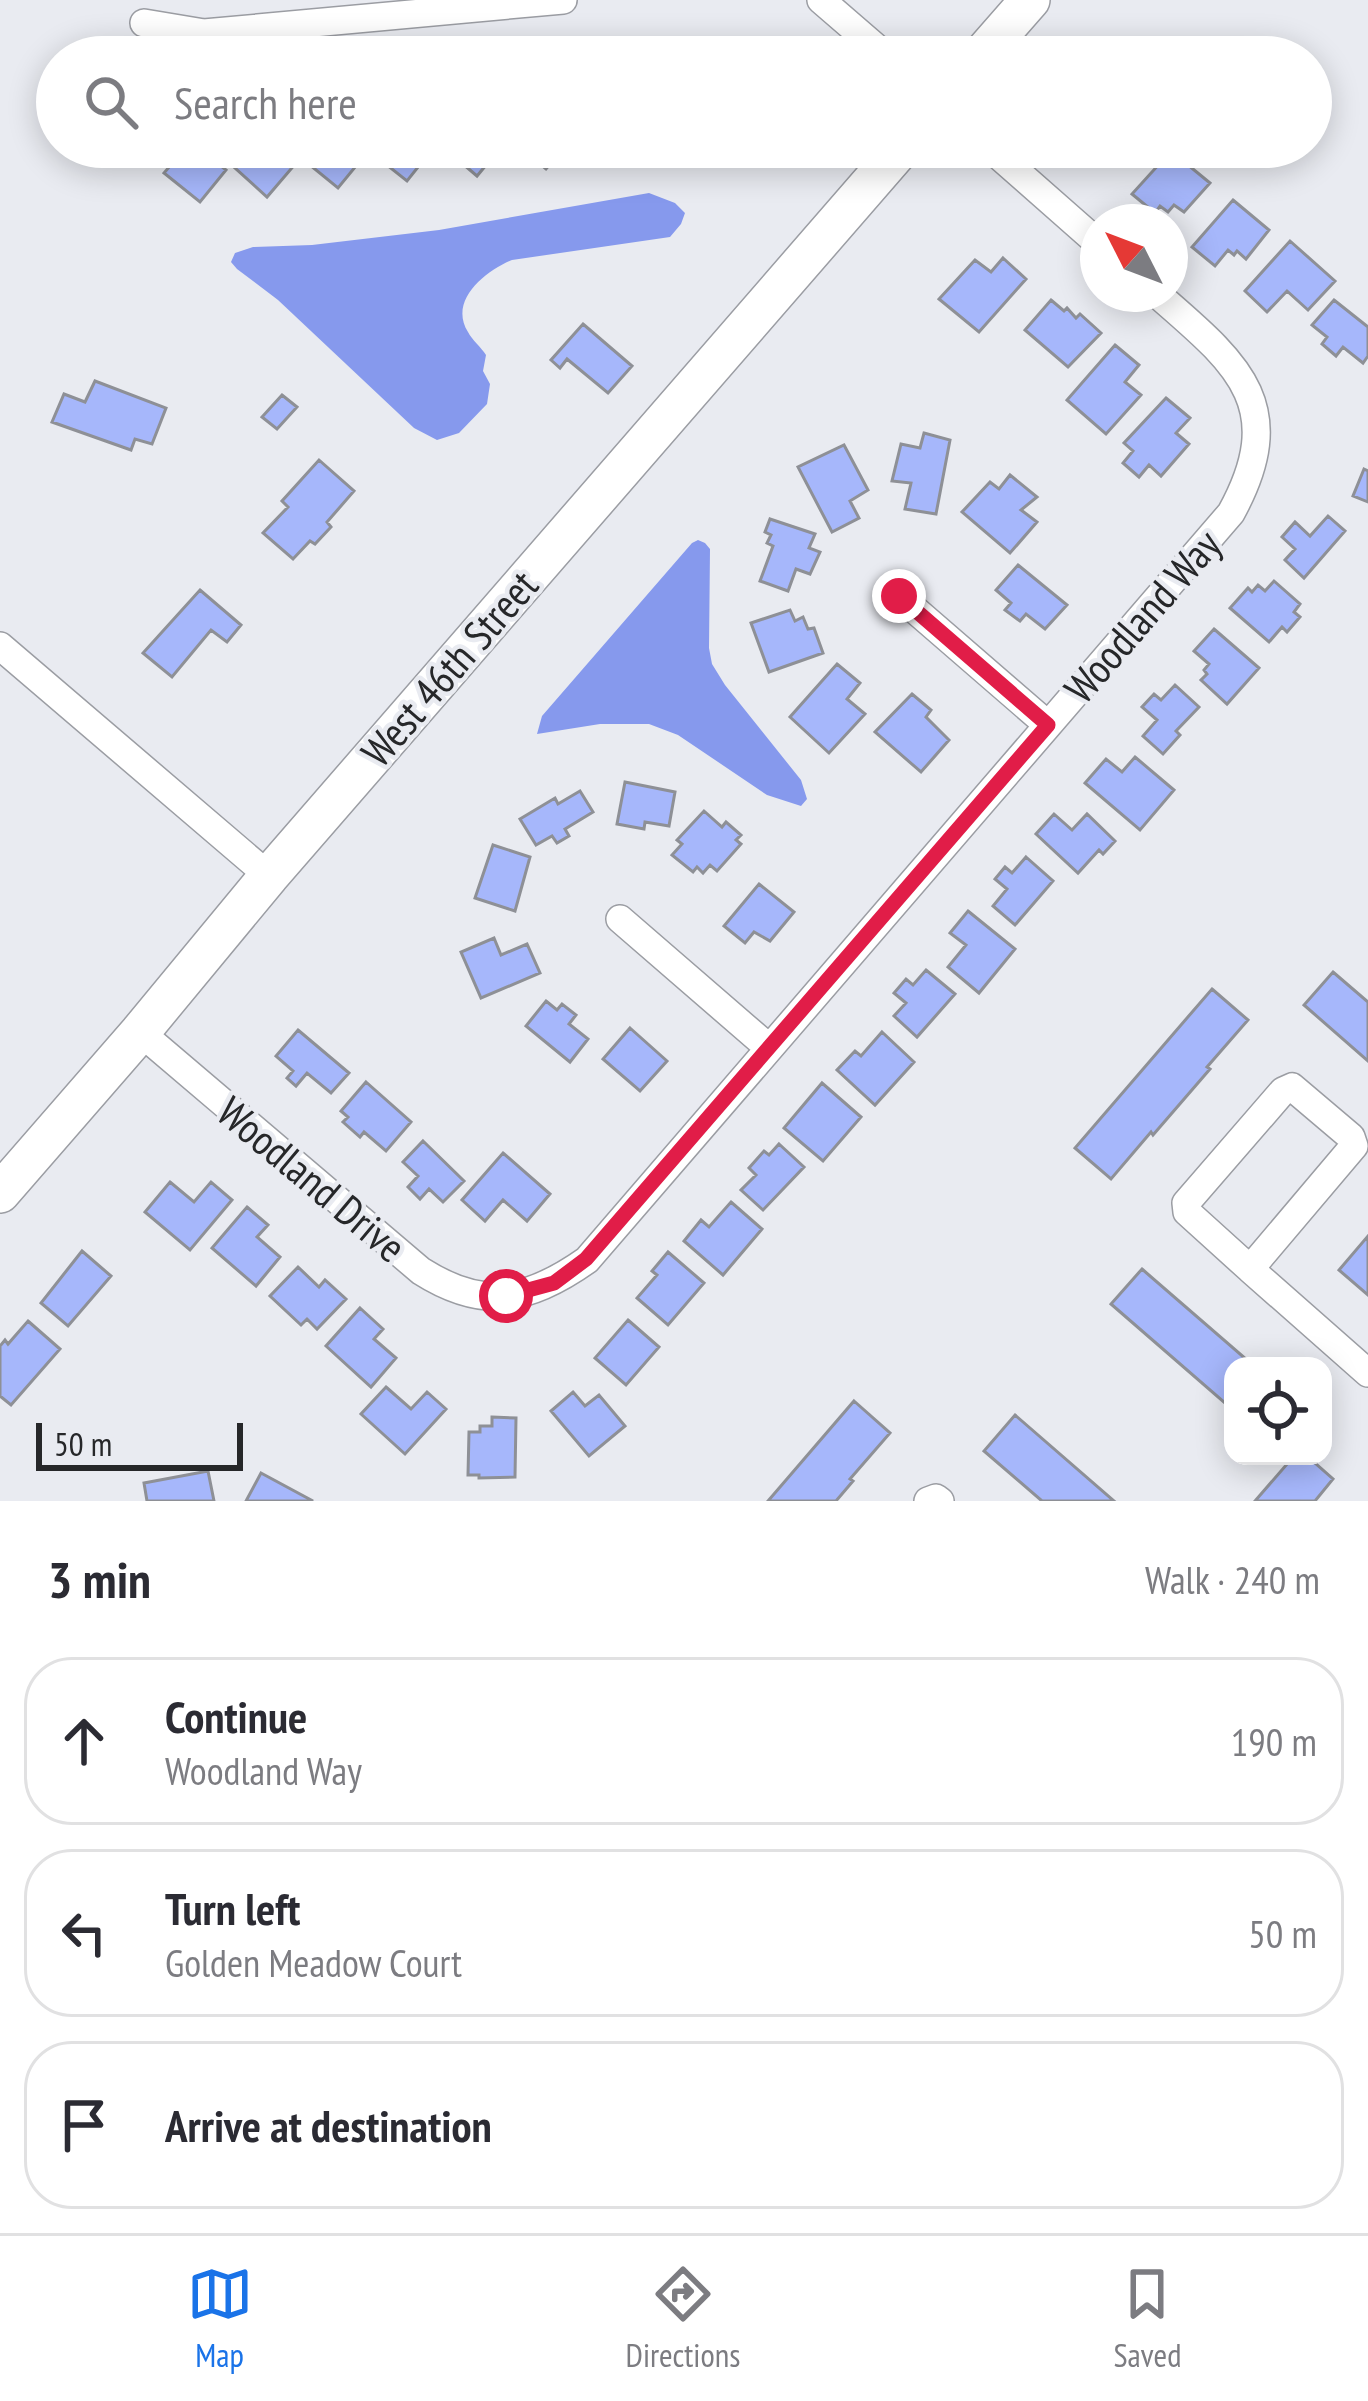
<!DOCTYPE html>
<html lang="en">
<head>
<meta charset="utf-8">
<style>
  :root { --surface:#fff; --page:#f7f7f7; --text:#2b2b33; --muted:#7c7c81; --line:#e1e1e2; --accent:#1a73e8 }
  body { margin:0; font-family:"PT Sans Narrow",sans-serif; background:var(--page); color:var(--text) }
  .controls { position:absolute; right:36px; bottom:36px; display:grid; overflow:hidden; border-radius:24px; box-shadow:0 6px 30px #0003 }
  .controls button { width:108px; height:108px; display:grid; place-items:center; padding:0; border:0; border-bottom:3px solid var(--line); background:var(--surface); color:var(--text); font:60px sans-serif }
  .compass { position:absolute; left:1080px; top:204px; width:108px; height:108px; border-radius:50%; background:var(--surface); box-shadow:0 6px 30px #0003; rotate:312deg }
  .scale { position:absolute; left:36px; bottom:30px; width:207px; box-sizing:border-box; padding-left:12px; border:6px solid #262729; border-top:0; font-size:33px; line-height:42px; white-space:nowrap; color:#262729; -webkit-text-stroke:9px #e9ebf1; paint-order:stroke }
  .stop { position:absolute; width:36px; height:36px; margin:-27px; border:9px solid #e11d48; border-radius:50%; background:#fff }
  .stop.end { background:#e11d48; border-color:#fff; box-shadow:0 3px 12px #0008 }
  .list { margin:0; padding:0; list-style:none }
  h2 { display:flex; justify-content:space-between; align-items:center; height:156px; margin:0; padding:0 48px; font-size:51px }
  h2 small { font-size:39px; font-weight:400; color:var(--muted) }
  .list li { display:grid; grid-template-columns:78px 1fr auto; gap:36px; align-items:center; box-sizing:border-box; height:168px; margin:0 24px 24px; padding:0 24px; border:3px solid var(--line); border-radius:48px }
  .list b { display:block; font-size:45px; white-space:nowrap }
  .list p { margin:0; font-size:39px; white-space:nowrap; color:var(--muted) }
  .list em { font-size:39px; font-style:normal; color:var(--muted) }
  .icon { flex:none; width:66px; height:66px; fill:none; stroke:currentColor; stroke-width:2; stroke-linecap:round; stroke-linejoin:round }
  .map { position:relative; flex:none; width:1368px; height:1501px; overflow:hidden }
  .search { position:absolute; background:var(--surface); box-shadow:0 6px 30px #0003; left:36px; right:36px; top:36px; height:132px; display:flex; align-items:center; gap:30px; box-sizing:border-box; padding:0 42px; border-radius:66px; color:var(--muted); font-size:45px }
  .sheet { height:732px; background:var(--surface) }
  nav { display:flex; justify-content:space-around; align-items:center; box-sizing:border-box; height:168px; border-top:3px solid var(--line); background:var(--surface); font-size:33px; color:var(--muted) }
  nav a { display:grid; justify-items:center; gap:6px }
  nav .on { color:var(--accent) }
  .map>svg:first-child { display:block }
  .water { fill:#8699ed }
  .building { fill:#a6b7fb; stroke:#8e9096; stroke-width:3 }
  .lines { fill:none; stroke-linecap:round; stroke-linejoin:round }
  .street-casing { stroke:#9b9da3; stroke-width:30 }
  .secondary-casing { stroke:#9b9da3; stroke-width:42 }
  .street { stroke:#fff; stroke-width:27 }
  .secondary { stroke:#fff; stroke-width:39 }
  .route { stroke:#e11d48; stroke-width:15 }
  .labels { text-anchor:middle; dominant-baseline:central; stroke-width:9; stroke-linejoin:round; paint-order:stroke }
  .street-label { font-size:42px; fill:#262729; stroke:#e9ebf1 }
</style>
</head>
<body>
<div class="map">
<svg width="1368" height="1501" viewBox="0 0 1368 1501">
  <rect width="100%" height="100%" fill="#e9ebf1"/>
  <path class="water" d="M649,193L675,203L685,213L681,224L670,237L512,260C486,271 448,300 468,332C472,340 481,347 486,355L483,371L490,384L487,404L459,433L437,440L414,428L278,300L237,269L231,262L235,253L253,247L312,245L439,230Z
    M698,540L705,543L710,549L709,648L712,664L725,685L801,780L807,799L801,806L767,795L678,735L649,724H600L537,734L542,716L692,543Z"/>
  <path class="building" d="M704,38L706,57H663L662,43Z
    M618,48L619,57H573V53Z
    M186,147H198L226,170L200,202L164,173Z
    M251,147H280L297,162L267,197L234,167Z
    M316,147H355L365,155L338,188L305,161Z
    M378,147H434L407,181L373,154Z
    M443,147H501L477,176Z
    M520,147H565L546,169Z
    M596,147H629L615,163Z
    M1106,147H1138L1136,166L1104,164Z
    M1171,151L1210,183L1184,212L1174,205L1168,212L1160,206L1155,213L1132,194Z
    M1233,200L1269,230L1246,259L1237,251L1234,255L1228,250L1215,266L1192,247Z
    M1290,241L1335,281L1308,310L1287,291L1267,312L1245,291Z
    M1003,258L1026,279L979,332L939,299L975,260L991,272Z
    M1051,300L1064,311L1067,308L1076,318L1080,314L1101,333L1068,367L1025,330Z
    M1334,300L1368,327V356L1363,363L1343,347L1336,356L1322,344L1327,337L1312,325Z
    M583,324L632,366L608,393L567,359L560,368L551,360Z
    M1115,345L1139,365L1125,382L1141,395L1106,434L1067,400Z
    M95,381L166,408L152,444L135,439L131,450L52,422L64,394L85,402Z
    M282,395L297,407L277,429L262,417Z
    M1166,398L1190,418L1176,433L1189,444L1161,476L1149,465L1139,477L1123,463L1133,451L1124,443Z
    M924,433L950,440L936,514L905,509L911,483L892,481L901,444L920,448Z
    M844,445L868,490L850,501L859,518L832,532L798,467Z
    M319,460L354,491L327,522L331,527L315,544L310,541L293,559L263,533L288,507L282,501Z
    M1364,469L1368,471V502L1353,496Z
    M1010,475L1037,497L1021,510L1037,522L1010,553L962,512L990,482L999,489Z
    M1328,516L1345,531L1304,578L1285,560L1295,549L1282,537L1295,522L1310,536Z
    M770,519L815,534L809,548L820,552L810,574L796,569L788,591L760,581L773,546L767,543L771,535L765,532Z
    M1018,565L1067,605L1045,629L1026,614L1020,621L1005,610L1011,603L996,590Z
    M1274,581L1300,604L1294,612L1300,617L1287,632L1282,627L1269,642L1230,608L1248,588L1252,592L1258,585L1265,591Z
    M200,590L241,625L227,642L211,630L172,677L143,653Z
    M790,610L795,621L803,617L808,629L814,628L823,653L769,672L751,623Z
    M1214,629L1259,668L1227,704L1201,680L1207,674L1204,670L1209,664L1194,651Z
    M837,664L860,683L847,699L865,714L829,753L790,717Z
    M1175,685L1199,707L1176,731L1180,735L1163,754L1143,736L1157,720L1142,707L1154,694L1161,700Z
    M912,694L931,710L926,717L949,740L921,772L875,732Z
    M1135,757L1174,790L1140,830L1085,783L1106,759L1122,772Z
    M625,782L675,792L669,826L645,822L644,829L617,824Z
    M580,791L593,812L565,829L569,836L557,843L552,836L536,845L520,819L555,798L558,804Z
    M704,811L722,827L726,822L741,835L736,840L741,844L717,871L710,865L703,873L697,867L693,872L672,855L682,844L677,840Z
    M1054,814L1072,830L1087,814L1115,841L1103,854L1099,850L1078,873L1036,834Z
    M493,845L530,857L515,911L475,898Z
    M1026,857L1053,881L1015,925L993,906L1007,889L995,879L1005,867L1012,873Z
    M759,884L794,912L770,941L754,932L745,943L724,926Z
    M968,911L1015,949L979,993L948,967L966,945L950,933Z
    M494,938L501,955L527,944L540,973L481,998L461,952Z
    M926,970L955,994L917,1037L894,1016L906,1003L894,993L906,979L913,985Z
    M1333,972L1368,1002V1061L1304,1005Z
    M1212,989L1248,1020L1207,1067L1210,1069L1153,1135L1151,1132L1111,1179L1075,1148Z
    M546,1001L557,1010L562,1004L576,1015L569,1024L588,1039L570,1062L526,1026Z
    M630,1028L667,1061L640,1091L603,1059Z
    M298,1030L349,1073L331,1093L307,1073L296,1086L287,1078L293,1071L276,1056Z
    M882,1032L914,1062L875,1105L837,1070L855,1051L861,1056Z
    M366,1082L411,1122L386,1151L364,1132L360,1137L343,1122L348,1117L341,1111Z
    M822,1083L861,1117L823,1161L784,1128Z
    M423,1141L464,1181L443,1202L429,1189L420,1199L408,1187L418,1176L403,1162Z
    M779,1144L804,1167L763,1210L741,1190L756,1175L749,1168L764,1151L769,1155Z
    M503,1153L550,1194L527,1221L503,1200L485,1221L462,1200Z
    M170,1182L194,1202L211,1182L232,1200L190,1250L145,1212Z
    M731,1202L762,1229L723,1275L684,1241L701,1220L709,1227Z
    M247,1207L268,1225L257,1237L280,1257L256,1286L212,1248Z
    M1368,1236V1295L1339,1270Z
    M82,1251L111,1276L68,1326L41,1303Z
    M668,1252L704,1283L668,1325L637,1298L657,1275L652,1271Z
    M298,1267L319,1287L325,1280L346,1299L317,1329L307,1319L301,1325L270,1296Z
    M1142,1269L1254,1366H1233V1410L1111,1304Z
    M360,1308L383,1329L374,1339L396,1358L371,1387L326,1346Z
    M628,1320L659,1347L626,1385L595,1358Z
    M28,1321L60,1349L11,1405L0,1396V1346L5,1340L8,1344Z
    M386,1387L411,1409L427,1392L446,1409L405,1454L361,1414Z
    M573,1392L585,1406L599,1395L625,1426L589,1456L551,1411Z
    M854,1401L890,1433L850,1479L853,1481L836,1501H768Z
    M1015,1415L1114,1501H1042L984,1451Z
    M492,1417L516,1418L515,1477L479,1478V1475H468L469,1432H480V1426H492Z
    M1294,1456H1307L1333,1479L1315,1501H1255Z
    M208,1471L214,1501H147L144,1483Z
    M261,1473L313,1501H246Z"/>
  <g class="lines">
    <g class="street-casing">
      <path id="street" d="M821,0L887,57
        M144,23L204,33L563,0
        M989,147L1098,243
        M899,596L1048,725
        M0,646L269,876
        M620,919L769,1048
        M140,1032L421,1271C484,1311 529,1301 587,1260L1231,513C1291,404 1235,362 1157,294
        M1292,1087L1351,1137L1354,1146L1250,1269L1187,1212L1186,1203L1283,1091Z
        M1250,1269L1368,1373
        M928,1501L936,1498L940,1501"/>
    </g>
    <g class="secondary-casing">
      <path id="secondary" d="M980,57L1030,0
        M0,1193L140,1032L269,876L902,147"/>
    </g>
    <use href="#street" class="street"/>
    <use href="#secondary" class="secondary"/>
  </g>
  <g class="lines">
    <path class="route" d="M506,1296L554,1283L586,1259L1048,725L899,596"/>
  </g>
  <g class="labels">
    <g class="street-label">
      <text transform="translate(1142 616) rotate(-49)">Woodland Way</text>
      <text transform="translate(449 668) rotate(-49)">West 46th Street</text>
      <text transform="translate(312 1179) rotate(40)">Woodland Drive</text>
    </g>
  </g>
</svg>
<div class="controls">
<button><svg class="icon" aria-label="locate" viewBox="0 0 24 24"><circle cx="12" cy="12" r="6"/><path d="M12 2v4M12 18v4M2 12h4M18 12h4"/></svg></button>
</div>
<svg class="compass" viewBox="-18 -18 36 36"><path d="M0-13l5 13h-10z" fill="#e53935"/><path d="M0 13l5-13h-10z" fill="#7c7c81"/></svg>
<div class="scale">50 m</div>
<div class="stop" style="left:506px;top:1296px"></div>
<div class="stop end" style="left:899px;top:596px"></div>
<div class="search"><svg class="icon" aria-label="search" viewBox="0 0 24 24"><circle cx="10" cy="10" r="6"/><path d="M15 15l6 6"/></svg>Search here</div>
</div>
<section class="sheet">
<h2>3 min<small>Walk · 240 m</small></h2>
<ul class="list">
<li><svg class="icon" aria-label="ahead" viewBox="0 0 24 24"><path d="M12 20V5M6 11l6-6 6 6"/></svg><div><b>Continue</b><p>Woodland Way</p></div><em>190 m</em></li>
<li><svg class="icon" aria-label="left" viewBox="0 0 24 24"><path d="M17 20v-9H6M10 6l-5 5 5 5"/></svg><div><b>Turn left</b><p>Golden Meadow Court</p></div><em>50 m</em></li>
<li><svg class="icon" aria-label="arrive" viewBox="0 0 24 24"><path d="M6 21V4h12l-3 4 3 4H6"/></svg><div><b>Arrive at destination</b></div></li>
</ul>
</section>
<nav>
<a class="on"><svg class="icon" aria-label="map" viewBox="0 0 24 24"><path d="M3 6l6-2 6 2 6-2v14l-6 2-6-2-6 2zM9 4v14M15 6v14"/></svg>Map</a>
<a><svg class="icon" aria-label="directions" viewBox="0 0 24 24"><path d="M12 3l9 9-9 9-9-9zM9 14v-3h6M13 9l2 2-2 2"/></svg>Directions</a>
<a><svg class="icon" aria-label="saved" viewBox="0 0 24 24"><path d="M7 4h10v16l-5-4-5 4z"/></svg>Saved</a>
</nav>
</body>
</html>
